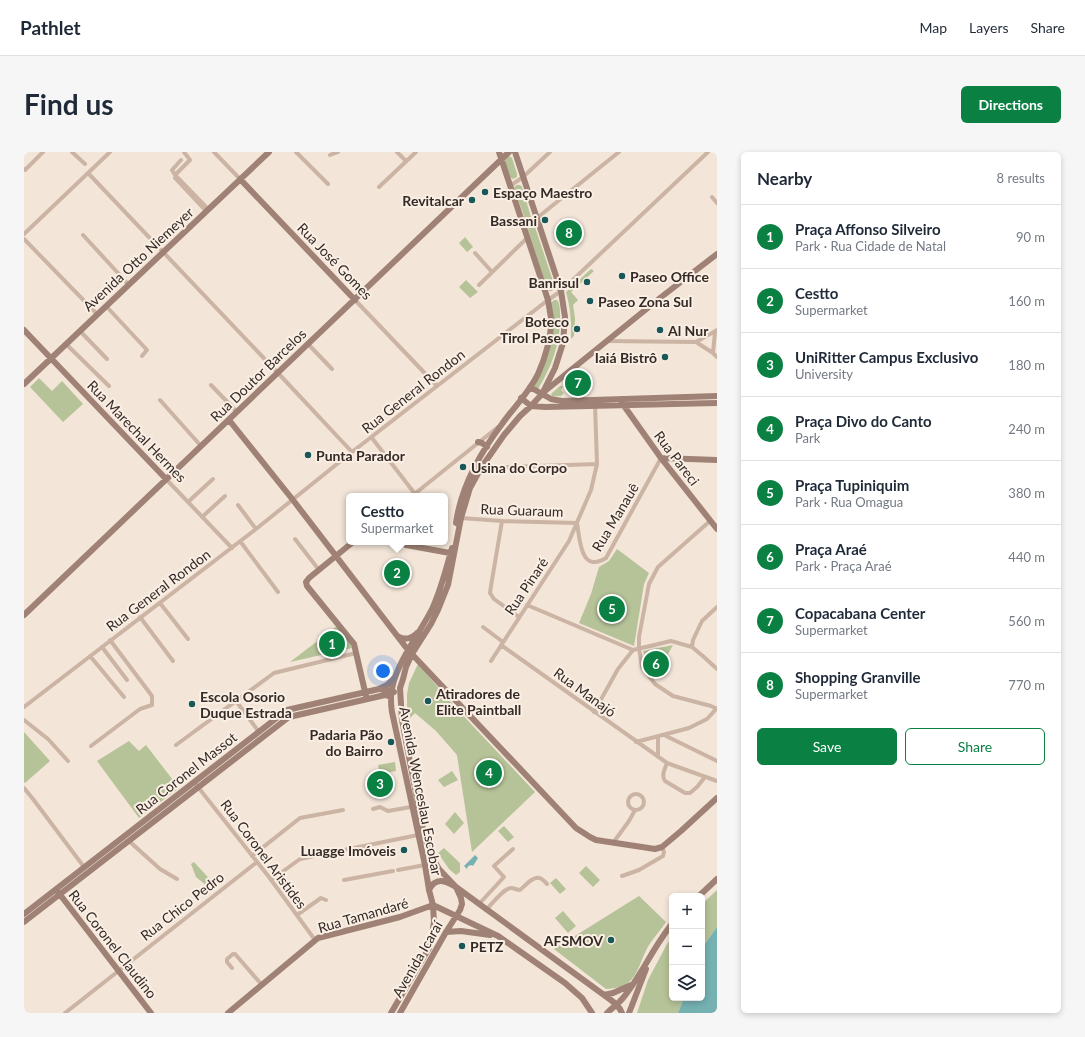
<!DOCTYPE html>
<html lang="en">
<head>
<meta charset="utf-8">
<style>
  :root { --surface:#fff; --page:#f6f6f7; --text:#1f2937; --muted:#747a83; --line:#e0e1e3; --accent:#0b8043 }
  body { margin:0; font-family:Lato,sans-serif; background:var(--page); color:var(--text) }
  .controls { position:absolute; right:12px; bottom:12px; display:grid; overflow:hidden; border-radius:6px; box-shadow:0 2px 6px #0003 }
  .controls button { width:36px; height:36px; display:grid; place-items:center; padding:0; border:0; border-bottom:1px solid var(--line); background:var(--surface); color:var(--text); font:20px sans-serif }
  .you { position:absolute; left:359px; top:519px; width:14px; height:14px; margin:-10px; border:3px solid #fff; border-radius:50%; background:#1a73e8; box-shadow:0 0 0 6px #1a73e833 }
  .badge { display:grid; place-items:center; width:26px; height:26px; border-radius:50%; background:var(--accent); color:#fff; font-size:13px; font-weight:700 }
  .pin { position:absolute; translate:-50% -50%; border:2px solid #fff; box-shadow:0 1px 4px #0006 }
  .popup { position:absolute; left:322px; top:341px; width:102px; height:52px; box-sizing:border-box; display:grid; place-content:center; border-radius:6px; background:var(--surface); filter:drop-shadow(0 1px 3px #0005); font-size:13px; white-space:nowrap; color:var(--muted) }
  .popup b { font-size:15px; color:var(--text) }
  .popup::after { content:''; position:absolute; left:50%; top:100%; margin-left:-8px; border:8px solid transparent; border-top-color:var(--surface) }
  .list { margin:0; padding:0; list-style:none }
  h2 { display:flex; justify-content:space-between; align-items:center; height:52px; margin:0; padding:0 16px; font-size:17px }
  h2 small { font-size:13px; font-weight:400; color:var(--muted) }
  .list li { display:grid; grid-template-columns:26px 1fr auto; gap:12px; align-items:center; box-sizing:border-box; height:64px; padding:0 16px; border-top:1px solid var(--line) }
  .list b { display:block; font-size:15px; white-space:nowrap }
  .list p { margin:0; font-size:13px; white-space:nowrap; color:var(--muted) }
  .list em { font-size:13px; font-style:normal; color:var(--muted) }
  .actions { display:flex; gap:8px; padding:12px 16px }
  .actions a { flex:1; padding:9px 0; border:1px solid var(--accent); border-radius:6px; text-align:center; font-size:14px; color:var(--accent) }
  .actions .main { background:var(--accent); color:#fff }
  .icon { flex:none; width:22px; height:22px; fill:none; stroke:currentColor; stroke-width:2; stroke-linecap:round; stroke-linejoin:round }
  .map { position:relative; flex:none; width:693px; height:861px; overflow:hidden; border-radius:6px }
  header { display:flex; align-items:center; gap:24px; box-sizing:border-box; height:56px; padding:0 20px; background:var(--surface); border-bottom:1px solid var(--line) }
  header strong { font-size:19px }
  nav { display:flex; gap:22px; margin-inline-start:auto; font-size:14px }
  .intro { display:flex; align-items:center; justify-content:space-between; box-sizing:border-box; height:96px; padding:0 24px }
  h1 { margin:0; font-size:28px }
  .button { padding:10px 18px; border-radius:6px; background:var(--accent); color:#fff; font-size:14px; font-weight:700 }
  main { display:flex; gap:24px; padding:0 24px }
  aside { flex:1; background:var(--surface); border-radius:6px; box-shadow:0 2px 6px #0003 }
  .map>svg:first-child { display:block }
  .green { fill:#b6c297 }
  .water { fill:#75b1b1 }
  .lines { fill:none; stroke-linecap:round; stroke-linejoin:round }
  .street { stroke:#cbb4a3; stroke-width:4 }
  .secondary { stroke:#9f8275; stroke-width:6 }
  .poi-dot { fill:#195859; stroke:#faefe4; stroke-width:1.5 }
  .labels { text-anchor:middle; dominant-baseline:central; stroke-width:4; stroke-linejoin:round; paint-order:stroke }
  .poi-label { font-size:14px; font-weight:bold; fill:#362a26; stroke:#faefe4; text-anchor:start }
  .street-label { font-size:14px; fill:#362a26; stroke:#faefe4 }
</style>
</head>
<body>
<header>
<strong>Pathlet</strong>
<nav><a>Map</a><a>Layers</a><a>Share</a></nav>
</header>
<div class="intro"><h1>Find us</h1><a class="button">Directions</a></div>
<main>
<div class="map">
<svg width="693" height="861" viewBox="0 0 693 861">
  <rect width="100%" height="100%" fill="#f3e5d8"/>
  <path class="green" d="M485,4L488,6L493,22V25L489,27L486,25L480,9L482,6Z
    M493,33H496L498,35L507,65L506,67L503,68L501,67L491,39L490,35Z
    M507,74L511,75L531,135L528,139H525L523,137L504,78L505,75Z
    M441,85L449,95L443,100L435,91Z
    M567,117L570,119L547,140L554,148L549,153L551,166L550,184L547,187C547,168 547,158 542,140Z
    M442,128L454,140L446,146L435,135Z
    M530,148H533C536,152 536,157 536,163C537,190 528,214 514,237L510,234C516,223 522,212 525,199C529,184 527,167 527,151Z
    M15,226L28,239L38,229L59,252L39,270L6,235Z
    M536,234H539L537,238L540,241L537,244H528L527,242Z
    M593,397L625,421L620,432L610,494L555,471L567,442L575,415L585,409Z
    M313,474L325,489L328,496L266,510Z
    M649,493L631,526L619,499Z
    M394,512L432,556L511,640L448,700L433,603L412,579L391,561L383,569V542L385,531Z
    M0,580L26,609L1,631L0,630Z
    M105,589L115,599L122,593L155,636L115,666L73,609Z
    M371,610L372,619L356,622L354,613Z
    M428,619L434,628L420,635L414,628Z
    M431,660L440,671L430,682L421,672Z
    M480,674L490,685L484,690L474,679Z
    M420,696L436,711V720L432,723L425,717L414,701Z
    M170,710L191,733L187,737L172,725L167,712Z
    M562,714L576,728L569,735L555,721Z
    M532,726L542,737L536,742L526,731Z
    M693,738V775L678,796V752Z
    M615,744L642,770C637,778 630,785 625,793C612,815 615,836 582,837L530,797Z
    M539,759L552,774L544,781L531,766Z
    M648,785V846H660L654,861H613L624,828L643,792Z"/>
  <path class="water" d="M451,703L454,706L449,714L448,713L444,714L443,717L440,714Z
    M693,775V861H654L660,846H678V796Z"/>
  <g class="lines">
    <path class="street" d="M48,0L61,12
      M160,0L166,8L151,23L184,57
      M190,0L216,27
      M272,0L304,32
      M373,0L382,9
      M306,3L314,0
      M0,17L1,18L19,0
      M64,21L254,221L328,300
      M151,23L148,18L157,8
      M151,26L182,59
      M486,34L499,25L526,0
      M355,35L392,0
      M688,45L693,51
      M500,75L513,66L595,0
      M0,82L86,0
      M59,83L105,133
      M0,87L73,162
      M451,101L468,120
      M455,133L503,86
      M331,148L413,234
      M82,154L123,198L118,204
      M56,179L83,207
      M583,189L672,190L693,178
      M672,190L689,201L693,205
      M42,192L85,234
      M284,192L308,217
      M689,201L691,180
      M187,233L213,260
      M136,248L177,294
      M348,286L391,342
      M457,316L573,312
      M142,327L208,396
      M388,344L474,275
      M164,350L189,327
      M214,353L232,377
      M178,365L201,344
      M437,366L478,369L553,371
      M478,369L467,434L466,441L470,447L495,465
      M686,369L634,415L625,432L615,485V496L618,515L631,532L649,544L687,554L693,557
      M553,371C556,387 556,422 582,406L637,306
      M271,387L295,418
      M216,389L254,440
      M136,451L164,487
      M503,453L609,498
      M116,465L149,509
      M459,475L479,490
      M477,493L643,611L693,629
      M78,495L103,528
      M668,495L669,488L678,469L693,455
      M66,504L100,545
      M467,509L545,389L567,338L573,312L571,252
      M212,549L235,580
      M0,555L232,377L328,300L524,148L537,139L684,0
      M570,560L594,517L609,498L647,489L668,495L680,505L693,517
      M0,568L24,587L44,609
      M640,583L693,609
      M612,590L665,576L683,567L693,556
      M152,593L250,521L332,501
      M67,594L116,557L128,553V544L86,488
      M634,605V584
      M643,611C641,617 637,623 641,629L661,641H666L673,635L681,625
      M170,630L245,725L291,788
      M0,636L9,647L60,715
      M604 650a8 8 0 1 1 16 0a8 8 0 1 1-16 0Z
      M349,657L356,655L364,659L387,655
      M105,689L136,717L153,727
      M589,691L605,669L611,658
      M228,704L276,666L319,658
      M374,718L401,713
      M598,724L615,718L639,704L640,700L638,695
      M247,728L276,707L394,683
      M320,728L369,719
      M455,752L480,725L470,714L489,697
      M462,758C467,753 480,736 487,736C490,736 493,738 496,738C501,734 509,724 515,726C518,726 521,730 523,732
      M273,763L297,746L302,748
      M208,816L203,810V807L209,802H211L238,833
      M41,861L233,710"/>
    <path class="secondary" d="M216,27L331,148
      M0,178L142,327
      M0,232L245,0
      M506,235L527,247L538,249L693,244
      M521,239L636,146L693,102
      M497,246L507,254L521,255L693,251
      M598,251L637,306L693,377
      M205,268L269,348L384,498L552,676L566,685L572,688L631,697L638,695L657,679L693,646
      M454,290L458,291L463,295
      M637,306L693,308
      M432,371C437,335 456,301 478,272C489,256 505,241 514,222C521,207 528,183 527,166C526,160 525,154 524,148L475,0
      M329,390L285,426L282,430L283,434L330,492L342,544
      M378,390L382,393L426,401
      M0,463L485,0
      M375,485C381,488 388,486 393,481
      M355,537L363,533L371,525
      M405,738C412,724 422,729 432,735L580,843C587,848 595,853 598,861
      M34,740L127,861
      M675,744L693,727
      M409,753L474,784L541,831L558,846L568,861
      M0,762L263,558L355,537L363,538L370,540
      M0,770L265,565L361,543L367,545
      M422,780L437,779L466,783
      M580,843L589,841L607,833
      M204,861L294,786L376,765L409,753
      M367,861L398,808L405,796L408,783L410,770L409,753L405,738L401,713L368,560C367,555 367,550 367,545C368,516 395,483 408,457C417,438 422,417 428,396
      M376,861L422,780L436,758L438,752L437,746L432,735L415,717L408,705L400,683L378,568L376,536L379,527L382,515L388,502L407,472L414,458L424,433L437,366L446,336L457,316L480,283L496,264L507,254L518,242L531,216L539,191L541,165L537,139L491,0
      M583,861C588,856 594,852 599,846C618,823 629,795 648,772
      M605,861L622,817"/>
  </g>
  <g class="poi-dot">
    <circle cx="461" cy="40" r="4"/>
    <circle cx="448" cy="48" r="4"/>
    <circle cx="521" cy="68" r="4"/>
    <circle cx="598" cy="124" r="4"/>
    <circle cx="563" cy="130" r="4"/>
    <circle cx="566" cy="149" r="4"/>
    <circle cx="553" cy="177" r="4"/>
    <circle cx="636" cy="178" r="4"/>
    <circle cx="641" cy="205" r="4"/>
    <circle cx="284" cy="303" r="4"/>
    <circle cx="439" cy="315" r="4"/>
    <circle cx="404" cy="549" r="4"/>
    <circle cx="168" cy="552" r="4"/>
    <circle cx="367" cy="590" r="4"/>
    <circle cx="380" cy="698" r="4"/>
    <circle cx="587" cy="788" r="4"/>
    <circle cx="438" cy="794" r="4"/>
  </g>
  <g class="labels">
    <g class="poi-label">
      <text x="469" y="40">Espaço Maestro</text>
      <text x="440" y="48" text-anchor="end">Revitalcar</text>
      <text x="513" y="68" text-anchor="end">Bassani</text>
      <text x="606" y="124">Paseo Office</text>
      <text x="555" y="130" text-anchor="end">Banrisul</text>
      <text x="574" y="149">Paseo Zona Sul</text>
      <text x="545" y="169" text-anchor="end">Boteco<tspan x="545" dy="16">Tirol Paseo</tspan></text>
      <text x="644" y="178">Al Nur</text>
      <text x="633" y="205" text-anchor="end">Iaiá Bistrô</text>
      <text x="292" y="303">Punta Parador</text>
      <text x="447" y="315">Usina do Corpo</text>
      <text x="412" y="541">Atiradores de<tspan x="412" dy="16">Elite Paintball</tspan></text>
      <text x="176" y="544">Escola Osorio<tspan x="176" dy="16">Duque Estrada</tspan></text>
      <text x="359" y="582" text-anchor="end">Padaria Pão<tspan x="359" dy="16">do Bairro</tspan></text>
      <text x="372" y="698" text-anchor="end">Luagge Imóveis</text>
      <text x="579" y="788" text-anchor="end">AFSMOV</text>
      <text x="446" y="794">PETZ</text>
    </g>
    <g class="street-label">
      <text transform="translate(114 107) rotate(-43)">Avenida Otto Niemeyer</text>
      <text transform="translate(311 109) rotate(46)">Rua José Gomes</text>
      <text transform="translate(234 223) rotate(-44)">Rua Doutor Barcelos</text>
      <text transform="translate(389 239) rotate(-38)">Rua General Rondon</text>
      <text transform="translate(113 279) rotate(46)">Rua Marechal Hermes</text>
      <text transform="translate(653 306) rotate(53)">Rua Pareci</text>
      <text transform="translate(498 358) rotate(2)">Rua Guaraum</text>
      <text transform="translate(591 365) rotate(-59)">Rua Manauê</text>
      <text transform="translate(502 434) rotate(-56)">Rua Pinaré</text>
      <text transform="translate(134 438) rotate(-37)">Rua General Rondon</text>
      <text transform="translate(561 540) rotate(36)">Rua Manajó</text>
      <text transform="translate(162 621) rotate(-38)">Rua Coronel Massot</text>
      <text transform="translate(397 639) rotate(79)">Avenida Wenceslau Escobar</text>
      <text transform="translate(240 702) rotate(53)">Rua Coronel Aristides</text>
      <text transform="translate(158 754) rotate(-38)">Rua Chico Pedro</text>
      <text transform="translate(339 763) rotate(-16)">Rua Tamandaré</text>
      <text transform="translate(89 792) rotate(52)">Rua Coronel Claudino</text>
      <text transform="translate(393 807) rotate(-60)">Avenida Icaraí</text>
    </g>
  </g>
</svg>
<div class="controls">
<button>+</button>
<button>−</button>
<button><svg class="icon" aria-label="layers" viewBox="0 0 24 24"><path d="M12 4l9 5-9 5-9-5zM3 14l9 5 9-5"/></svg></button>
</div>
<div class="you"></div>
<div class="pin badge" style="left:308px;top:492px">1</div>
<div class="pin badge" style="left:373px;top:421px">2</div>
<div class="popup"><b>Cestto</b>Supermarket</div>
<div class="pin badge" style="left:356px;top:632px">3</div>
<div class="pin badge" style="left:465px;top:621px">4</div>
<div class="pin badge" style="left:588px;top:457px">5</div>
<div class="pin badge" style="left:632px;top:512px">6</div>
<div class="pin badge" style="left:554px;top:231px">7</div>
<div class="pin badge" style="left:545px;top:81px">8</div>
</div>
<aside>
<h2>Nearby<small>8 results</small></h2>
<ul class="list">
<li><span class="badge">1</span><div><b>Praça Affonso Silveiro</b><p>Park · Rua Cidade de Natal</p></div><em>90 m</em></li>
<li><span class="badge">2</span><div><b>Cestto</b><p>Supermarket</p></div><em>160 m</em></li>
<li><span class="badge">3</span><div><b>UniRitter Campus Exclusivo</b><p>University</p></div><em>180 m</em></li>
<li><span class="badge">4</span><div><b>Praça Divo do Canto</b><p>Park</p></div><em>240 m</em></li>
<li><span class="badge">5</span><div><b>Praça Tupiniquim</b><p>Park · Rua Omagua</p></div><em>380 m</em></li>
<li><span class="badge">6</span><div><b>Praça Araé</b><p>Park · Praça Araé</p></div><em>440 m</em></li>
<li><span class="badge">7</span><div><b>Copacabana Center</b><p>Supermarket</p></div><em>560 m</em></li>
<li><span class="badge">8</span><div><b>Shopping Granville</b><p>Supermarket</p></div><em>770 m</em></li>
</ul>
<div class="actions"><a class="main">Save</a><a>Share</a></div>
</aside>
</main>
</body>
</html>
